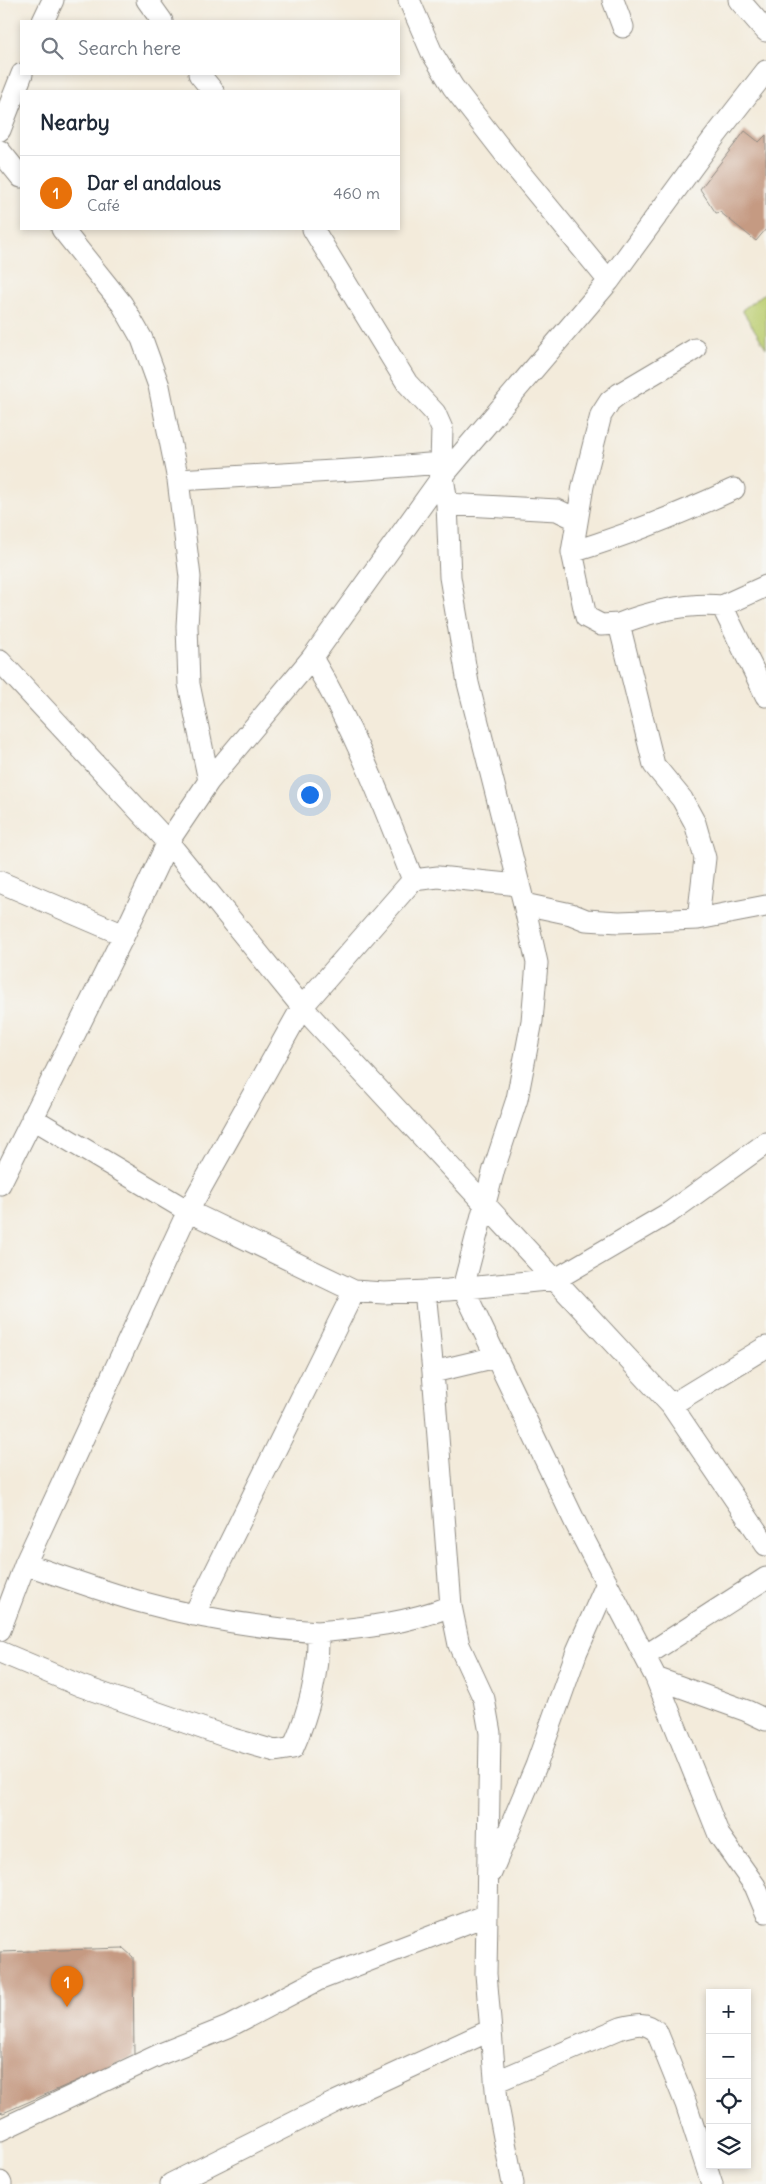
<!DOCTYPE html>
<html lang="en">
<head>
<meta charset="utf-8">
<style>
	:root { --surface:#fff; --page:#f2f2f3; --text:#1f2937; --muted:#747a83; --line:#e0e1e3; --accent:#2563eb }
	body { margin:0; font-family:Delius,sans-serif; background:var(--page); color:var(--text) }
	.controls { position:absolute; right:15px; bottom:15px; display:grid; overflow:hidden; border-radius:0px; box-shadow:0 2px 8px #0003 }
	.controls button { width:45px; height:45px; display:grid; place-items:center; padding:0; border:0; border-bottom:1px solid var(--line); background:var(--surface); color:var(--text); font:25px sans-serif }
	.you { position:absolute; left:309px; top:794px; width:18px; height:18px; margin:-12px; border:4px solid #fff; border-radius:50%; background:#1a73e8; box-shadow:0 0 0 8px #1a73e833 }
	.badge { display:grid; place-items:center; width:32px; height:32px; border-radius:50%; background:var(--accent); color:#fff; font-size:16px; font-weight:700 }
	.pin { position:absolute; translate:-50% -41px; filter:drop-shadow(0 1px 2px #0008) }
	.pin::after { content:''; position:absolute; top:26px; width:18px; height:15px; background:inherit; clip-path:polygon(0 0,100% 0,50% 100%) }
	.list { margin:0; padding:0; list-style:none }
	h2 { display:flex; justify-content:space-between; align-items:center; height:65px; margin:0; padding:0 20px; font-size:21px }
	h2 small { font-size:16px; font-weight:400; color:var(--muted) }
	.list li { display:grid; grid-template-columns:32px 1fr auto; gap:15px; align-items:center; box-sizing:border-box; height:75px; padding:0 20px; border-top:1px solid var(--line) }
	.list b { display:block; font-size:19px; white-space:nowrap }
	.list p { margin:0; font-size:16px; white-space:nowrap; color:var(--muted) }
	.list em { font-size:16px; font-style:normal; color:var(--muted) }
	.icon { flex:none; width:28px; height:28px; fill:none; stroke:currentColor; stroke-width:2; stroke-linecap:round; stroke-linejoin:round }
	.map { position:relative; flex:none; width:766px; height:2184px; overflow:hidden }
	.search { position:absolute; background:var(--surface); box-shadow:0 2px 8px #0003; left:20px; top:20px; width:380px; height:55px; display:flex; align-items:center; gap:12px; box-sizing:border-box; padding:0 18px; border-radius:0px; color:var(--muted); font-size:19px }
	.panel { position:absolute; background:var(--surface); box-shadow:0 2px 8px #0003; left:20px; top:90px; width:380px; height:140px; border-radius:0px }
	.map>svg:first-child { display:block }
	.green { fill:#bbcd70; stroke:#737c4e }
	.building { fill:#c59a82 }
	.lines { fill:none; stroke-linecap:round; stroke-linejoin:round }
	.minor-casing { stroke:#8f8b83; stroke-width:23 }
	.minor { stroke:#fff; stroke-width:21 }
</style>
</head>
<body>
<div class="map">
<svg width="766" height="2184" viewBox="0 0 766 2184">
	<rect width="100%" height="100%" fill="#f6f6f2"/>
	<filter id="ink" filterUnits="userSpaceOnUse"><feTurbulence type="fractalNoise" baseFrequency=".02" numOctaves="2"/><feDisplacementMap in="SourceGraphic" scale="10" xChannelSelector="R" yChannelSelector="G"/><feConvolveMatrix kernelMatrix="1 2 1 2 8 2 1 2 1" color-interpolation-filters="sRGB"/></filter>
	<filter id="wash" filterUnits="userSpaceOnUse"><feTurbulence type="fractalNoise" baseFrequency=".0096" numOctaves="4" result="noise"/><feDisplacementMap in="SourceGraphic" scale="20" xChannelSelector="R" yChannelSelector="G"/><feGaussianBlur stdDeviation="1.12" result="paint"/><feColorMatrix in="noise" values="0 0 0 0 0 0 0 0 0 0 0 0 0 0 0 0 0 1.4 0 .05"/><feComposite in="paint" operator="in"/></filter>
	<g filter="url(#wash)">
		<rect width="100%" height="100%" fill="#f3ebdb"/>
		<!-- green -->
		<path class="green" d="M 766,292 L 766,348 L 742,310 Z"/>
		<g id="blocks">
			<!-- building -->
			<path class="building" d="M 745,131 L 759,142 L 766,135 L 766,229 L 756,241 L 720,212 L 716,213 L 700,189 Z
				M 123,1948 L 133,1957 L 134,2056 L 3,2113 L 0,2112 L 0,1952 Z"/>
		</g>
	</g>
	<g filter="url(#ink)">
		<use href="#blocks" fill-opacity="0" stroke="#8f8b83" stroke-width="1"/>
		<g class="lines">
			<!-- minor casing -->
			<g class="minor-casing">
				<path id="minor" d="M 147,0 L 162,21
					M 409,0 L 432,53 L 453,87 L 512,163 L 609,281
					M 613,0 L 623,27
					M 739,0 L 766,31
					M 43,21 L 53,0
					M 199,74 L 213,91
					M 0,130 L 22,74
					M 0,151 L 21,177
					M 62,229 L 122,304 L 142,339 L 159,386 L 178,480 L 190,577 L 187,626 L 189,684 L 209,781
					M 313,229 L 407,383 L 435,413 L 442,429 L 441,463 L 447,504 L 450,577 L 468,683 L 524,904 L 537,963 L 532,1021 L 517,1099 L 494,1169 L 463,1288 L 576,1524 L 656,1678 L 719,1835 L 755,1886 L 766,1912
					M 695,349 L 619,394 L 610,401 L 601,415 L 583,486 L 572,552 C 628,535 680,514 734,489
					M 178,480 L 367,469 L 441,463
					M 447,504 L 557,510 L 576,519
					M 572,552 L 586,617 L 601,625 L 619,624 L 654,765 L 682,799 L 695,823 L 705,858 L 698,919
					M 766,586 L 722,606 L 766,696
					M 619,624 C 650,612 688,603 722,606
					M 312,658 C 354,728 383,804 413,880
					M 0,661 L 168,842 L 302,1007 L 671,1405 L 766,1545
					M 0,882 L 124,935
					M 524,904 L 571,914 L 586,920 L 619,922 L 698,919 L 766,906
					M 32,1118 L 188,1211 L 354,1291 L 384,1293 L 448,1290 L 556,1279 L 669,1213 L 766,1143
					M 0,1184 L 124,935 L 168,842 L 209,781 L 312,658 L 442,477 L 609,281 L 713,139 L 766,71
					M 425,1291 L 433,1372 L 451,1606 L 459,1645 L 484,1699 L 490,1733 L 486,1974 L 497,2101 L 513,2184
					M 433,1372 L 496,1357
					M 671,1405 L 766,1347
					M 25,1564 C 64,1577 102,1591 141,1602 C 199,1618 259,1628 318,1632
					M 194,1615 L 354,1291
					M 0,1630 L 25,1564 L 188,1211 L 302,1007 L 413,880 L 438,877 L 519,885
					M 0,1652 L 81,1686 L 233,1739 L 275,1751 L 293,1748 C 309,1712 319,1672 318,1632 C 364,1628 408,1623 451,1606
					M 645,1656 L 766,1578
					M 656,1678 L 747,1711 L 766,1720
					M 491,1873 L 536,1766 L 577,1651 L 607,1583
					M 495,2082 L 621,2028 C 636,2024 646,2021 657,2032 L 686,2104 L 712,2184
					M 0,2130 L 163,2053 L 228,2027 L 318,1980 L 487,1915
					M 0,2182 L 1,2184
					M 171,2184 L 335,2102 L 491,2030"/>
			</g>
			<!-- minor -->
			<use href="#minor" class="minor"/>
		</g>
	</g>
</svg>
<div class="controls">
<button>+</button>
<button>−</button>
<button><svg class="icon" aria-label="locate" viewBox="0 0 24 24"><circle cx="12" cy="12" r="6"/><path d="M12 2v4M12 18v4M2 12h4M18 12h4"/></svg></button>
<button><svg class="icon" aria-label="layers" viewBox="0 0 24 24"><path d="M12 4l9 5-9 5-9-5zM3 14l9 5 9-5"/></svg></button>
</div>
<div class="you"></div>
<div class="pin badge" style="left:67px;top:2007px;background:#e8710a">1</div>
<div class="search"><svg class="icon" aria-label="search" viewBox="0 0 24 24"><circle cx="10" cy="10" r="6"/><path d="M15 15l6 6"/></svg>Search here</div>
<section class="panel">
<h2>Nearby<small></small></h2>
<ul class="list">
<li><span class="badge" style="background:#e8710a">1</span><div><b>Dar el andalous</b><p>Café</p></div><em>460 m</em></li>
</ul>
</section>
</div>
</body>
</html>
